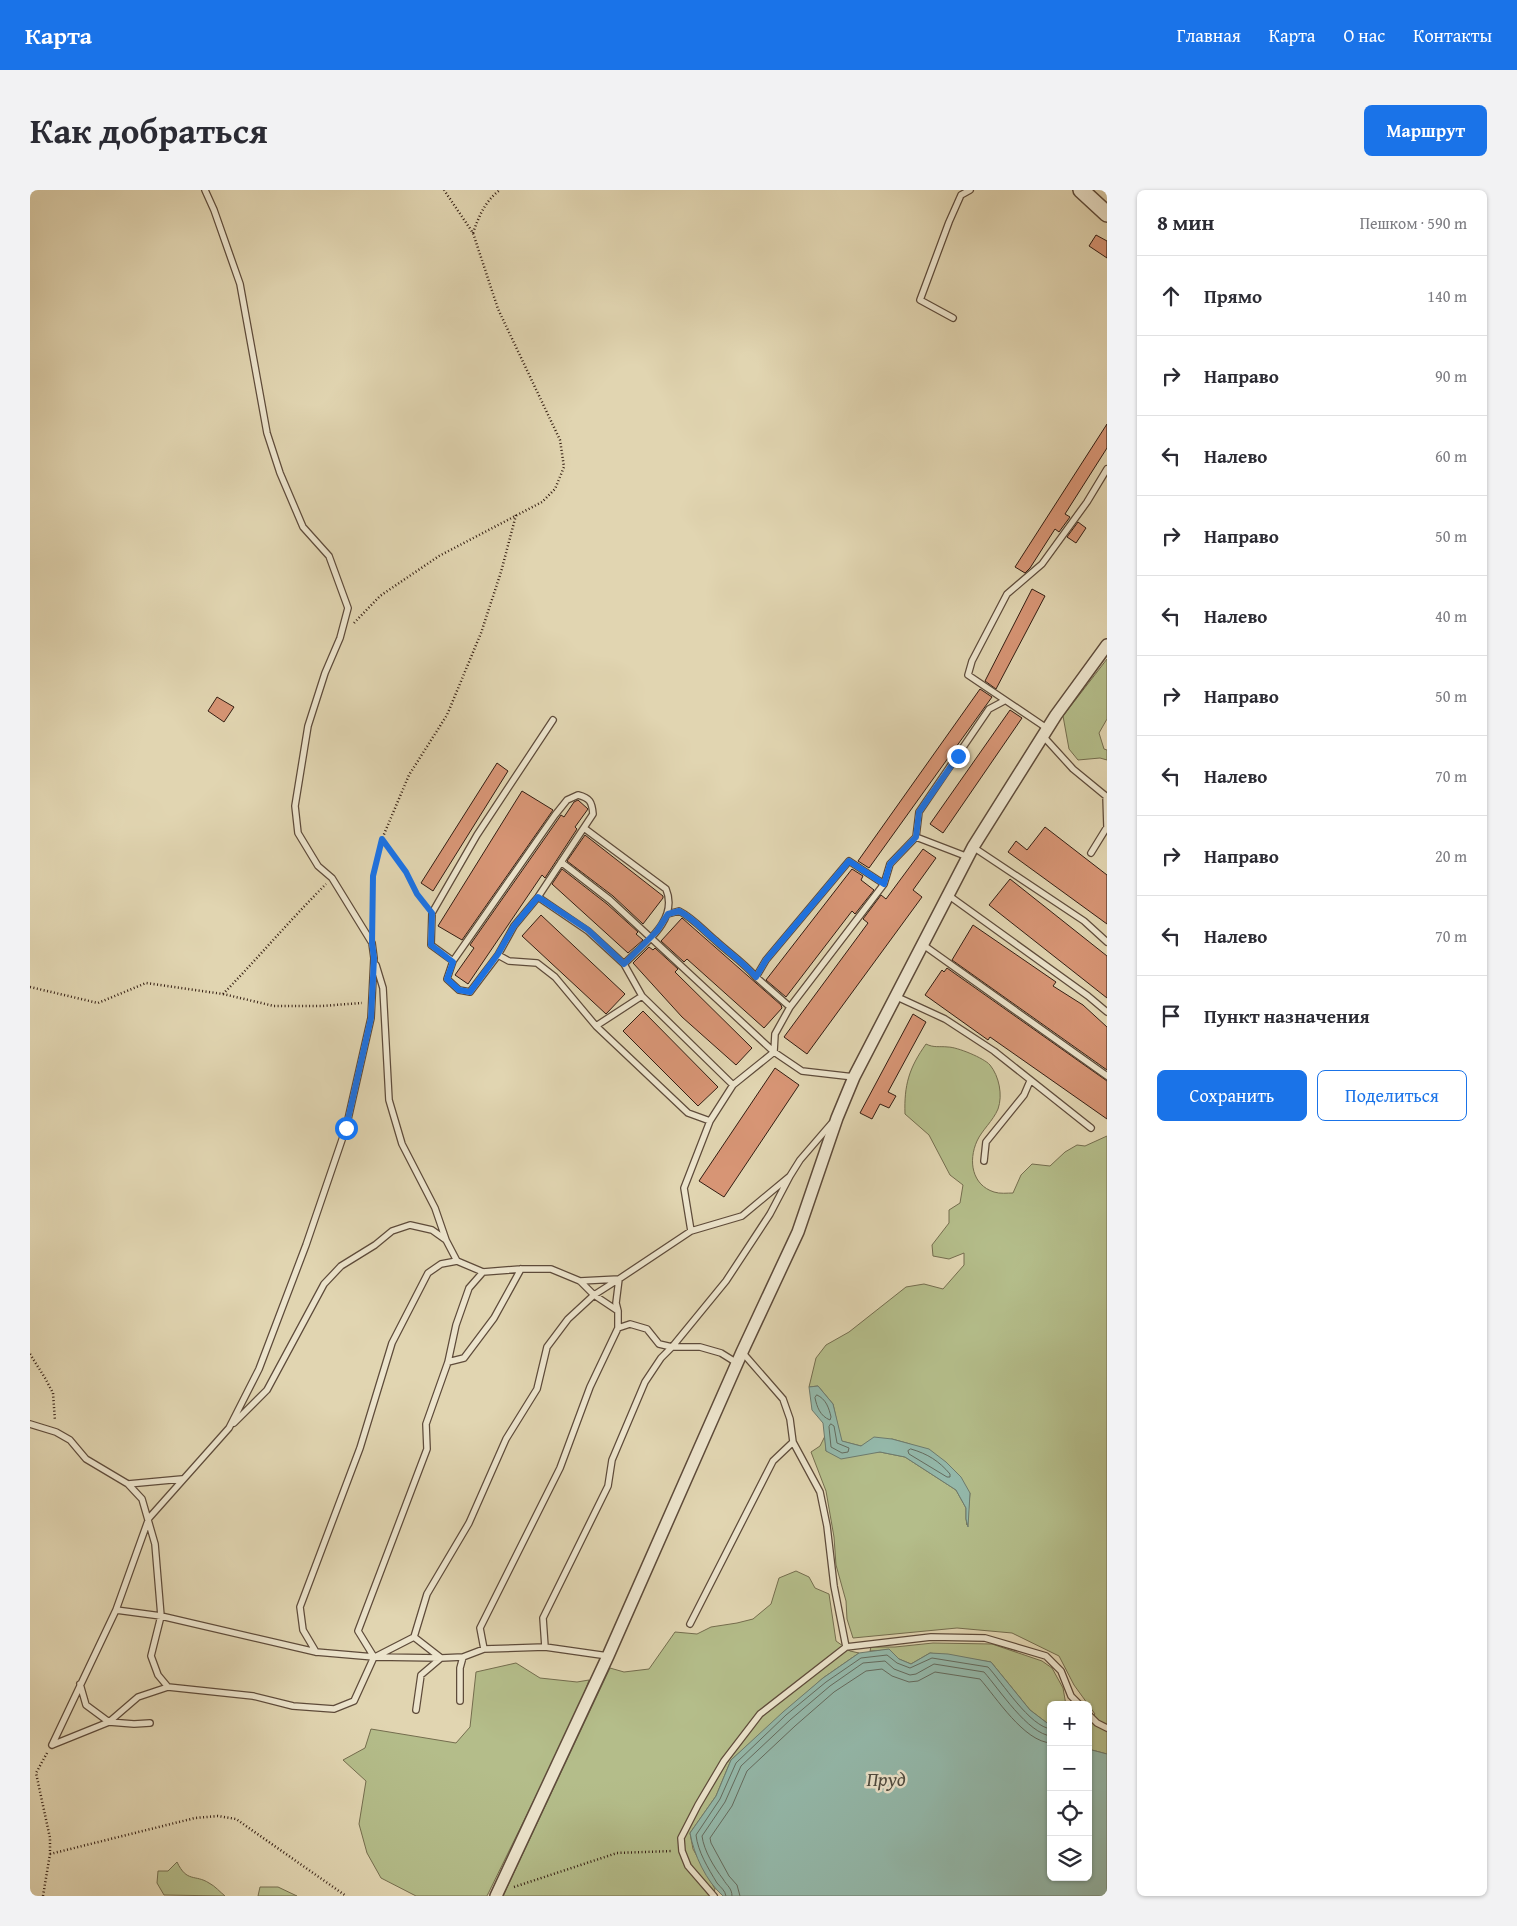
<!DOCTYPE html>
<html lang="ru">
<head>
<meta charset="utf-8">
<style>
	:root { --surface:#fff; --page:#f2f2f3; --text:#2b2b33; --muted:#7c7c81; --line:#e1e1e2; --accent:#1a73e8 }
	body { margin:0; font-family:"Gentium Book Plus",serif; background:var(--page); color:var(--text) }
	.controls { position:absolute; right:15px; bottom:15px; display:grid; overflow:hidden; border-radius:8px; box-shadow:0 1px 4px #0004 }
	.controls button { width:45px; height:45px; display:grid; place-items:center; padding:0; border:0; border-bottom:1px solid var(--line); background:var(--surface); color:var(--text); font:25px sans-serif }
	.stop { position:absolute; width:15px; height:15px; margin:-11px; border:4px solid #1a73e8; border-radius:50%; background:#fff }
	.stop.end { background:#1a73e8; border-color:#fff; box-shadow:0 1px 5px #0008 }
	.list { margin:0; padding:0; list-style:none }
	h2 { display:flex; justify-content:space-between; align-items:center; height:65px; margin:0; padding:0 20px; font-size:21px }
	h2 small { font-size:16px; font-weight:400; color:var(--muted) }
	.list li { display:grid; grid-template-columns:32px 1fr auto; gap:15px; align-items:center; box-sizing:border-box; height:80px; padding:0 20px; border-top:1px solid var(--line) }
	.list b { display:block; font-size:19px; white-space:nowrap }
	.list em { font-size:16px; font-style:normal; color:var(--muted) }
	.actions { display:flex; gap:10px; padding:15px 20px }
	.actions a { flex:1; padding:11px 0; border:1px solid var(--accent); border-radius:8px; text-align:center; font-size:18px; color:var(--accent) }
	.actions .main { background:var(--accent); color:#fff }
	.icon { flex:none; width:28px; height:28px; fill:none; stroke:currentColor; stroke-width:2; stroke-linecap:round; stroke-linejoin:round }
	.map { position:relative; flex:none; width:1077px; height:1706px; overflow:hidden; border-radius:8px }
	header { display:flex; align-items:center; gap:30px; box-sizing:border-box; height:70px; padding:0 25px; background:var(--accent); color:#fff }
	header strong { font-size:24px }
	nav { display:flex; gap:28px; margin-inline-start:auto; font-size:18px }
	.intro { display:flex; align-items:center; justify-content:space-between; box-sizing:border-box; height:120px; padding:0 30px }
	h1 { margin:0; font-size:35px }
	.button { padding:12px 22px; border-radius:8px; background:var(--accent); color:#fff; font-size:18px; font-weight:700 }
	main { display:flex; gap:30px; padding:0 30px }
	aside { flex:1; background:var(--surface); border-radius:8px; box-shadow:0 1px 4px #0004 }
	.map>svg:first-child { display:block }
	.green { fill:#b4bd8a; stroke:#746d4e }
	.water { fill:#94b9ab; stroke:#6d7b6e }
	.lines { fill:none; stroke-linecap:round; stroke-linejoin:round }
	.shore { stroke:#646b5e; stroke-width:1 }
	.building { fill:#d79575; stroke:#331d12 }
	.service-casing { stroke:#5e4b3a; stroke-width:8 }
	.minor-casing { stroke:#5e4b3a; stroke-width:14 }
	.tertiary-casing { stroke:#5e4b3a; stroke-width:18 }
	.path { stroke:#331d12; stroke-width:2.5; stroke-dasharray:1 2.5; stroke-linecap:butt }
	.service { stroke:#ece4cc; stroke-width:5.5 }
	.minor { stroke:#ece4cc; stroke-width:11 }
	.tertiary { stroke:#ece4cc; stroke-width:15 }
	.route { stroke:#1a73e8; stroke-width:6 }
	.labels { text-anchor:middle; dominant-baseline:central; stroke-width:5; stroke-linejoin:round; paint-order:stroke }
	.water-label { font-size:20px; font-style:italic; fill:#504c40; stroke:#ece4cc }
</style>
</head>
<body>
<header>
<strong>Карта</strong>
<nav><a>Главная</a><a>Карта</a><a>О нас</a><a>Контакты</a></nav>
</header>
<div class="intro"><h1>Как добраться</h1><a class="button">Маршрут</a></div>
<main>
<div class="map">
<svg width="1077" height="1706" viewBox="0 0 1077 1706">
	<rect width="100%" height="100%" fill="#e1d5b1"/>
	<filter id="stains"><feTurbulence type="fractalNoise" baseFrequency=".004" numOctaves="4"/><feColorMatrix values="0 0 0 0 .2 0 0 0 0 .09 0 0 0 0 .02 0 0 0 .5 -.17"/></filter>
	<radialGradient id="worn" r=".72"><stop offset=".6" stop-color="#630" stop-opacity="0"/><stop offset="1" stop-color="#630" stop-opacity=".3"/></radialGradient>
	<!-- green -->
	<path class="green" d="M 1077,469 L 1077,529 L 1069,543 L 1074,559 L 1077,560 L 1077,570 L 1070,568 L 1048,570 L 1039,559 L 1033,526 Z
		M 896,854 C 904,858 909,856 918,857 C 927,857 954,868 960,875 C 969,886 973,905 968,919 C 963,931 952,940 947,951 C 938,971 942,995 964,1002 C 970,1004 977,1003 983,1003 L 991,985 L 1002,974 L 1020,976 L 1035,962 L 1047,955 L 1055,956 L 1077,946 L 1077,1564 L 1058,1559 L 1058,1530 L 1065,1524 L 1044,1495 L 1029,1466 L 982,1443 L 927,1438 L 823,1448 L 817,1429 L 816,1411 L 806,1375 L 804,1347 L 796,1301 L 781,1262 L 790,1256 L 795,1246 L 796,1261 L 850,1262 L 875,1267 L 926,1300 L 936,1318 L 936,1329 L 937,1335 L 940,1303 L 880,1254 L 862,1249 L 831,1256 L 811,1251 L 803,1214 L 788,1196 L 779,1197 L 786,1168 L 796,1155 L 819,1142 L 876,1097 L 894,1094 L 913,1099 L 934,1075 L 934,1063 L 919,1069 L 903,1066 L 902,1055 L 919,1033 L 919,1020 L 930,1013 L 933,995 L 920,985 L 899,945 L 875,924 C 874,895 879,878 896,854 Z
		M 766,1381 L 779,1387 L 785,1398 L 799,1404 L 806,1451 L 820,1461 L 829,1463 L 793,1488 L 701,1570 L 686,1606 L 660,1643 L 663,1659 L 685,1699 L 683,1706 L 473,1706 L 580,1478 L 594,1482 L 619,1479 L 645,1442 L 667,1444 L 681,1437 L 707,1433 L 723,1429 L 741,1414 L 749,1388 Z
		M 903,1453 L 962,1454 L 1012,1471 L 1022,1478 L 1033,1498 L 1036,1515 L 1021,1515 L 1021,1536 L 1000,1520 L 961,1472 L 900,1463 L 881,1474 L 869,1469 L 859,1460 L 840,1461 L 841,1457 L 865,1457 Z
		M 486,1473 L 510,1488 L 547,1492 L 559,1490 L 549,1518 L 457,1706 L 386,1706 L 351,1688 L 337,1663 L 329,1634 L 336,1591 L 313,1570 L 335,1558 L 341,1539 L 426,1553 L 440,1537 L 446,1482 Z
		M 147,1672 C 157,1693 165,1684 179,1693 C 185,1696 190,1702 195,1706 L 134,1705 L 127,1693 L 128,1681 L 138,1681 Z
		M 230,1697 L 248,1697 L 267,1706 L 228,1706 Z"/>
	<!-- water -->
	<path class="water" d="M 788,1196 L 803,1214 L 812,1251 L 831,1256 L 844,1247 L 862,1249 L 899,1259 L 916,1272 L 931,1287 L 940,1303 L 938,1337 L 936,1329 L 936,1318 L 926,1300 L 875,1267 L 850,1262 L 811,1269 L 796,1261 L 793,1233 L 782,1220 L 779,1197 Z
		M 859,1459 L 869,1469 L 881,1474 L 900,1463 L 918,1464 L 961,1472 L 1000,1520 L 1021,1536 L 1021,1687 L 1058,1687 L 1058,1559 L 1077,1564 L 1077,1706 L 693,1706 C 676,1691 664,1665 660,1643 L 686,1606 L 701,1570 L 753,1522 L 793,1488 L 829,1463 Z"/>
	<g class="lines">
		<!-- shore -->
		<path class="shore" d="M 787,1205 C 796,1209 799,1218 801,1227 L 800,1230 C 790,1226 787,1217 785,1208 Z
			M 801,1234 L 804,1236 L 807,1253 L 819,1258 L 818,1262 L 812,1263 L 801,1257 L 799,1237 Z
			M 881,1259 C 898,1264 909,1271 920,1284 L 920,1287 L 917,1287 L 879,1264 L 878,1261 Z
			M 696,1706 C 695,1700 691,1698 687,1693 C 678,1678 668,1662 666,1645 L 690,1609 L 706,1573 L 756,1525 L 796,1492 L 831,1468 L 857,1465 L 867,1473 L 880,1478 L 902,1468 L 958,1477 C 972,1492 1000,1537 1021,1539
			M 702,1706 C 702,1698 697,1696 693,1689 C 684,1677 674,1661 672,1646 L 695,1612 L 711,1576 L 760,1530 L 800,1496 L 833,1473 L 855,1471 L 864,1479 L 880,1485 L 886,1484 L 904,1474 L 954,1482 C 969,1499 998,1544 1021,1546
			M 710,1706 L 707,1695 L 699,1686 L 681,1653 L 680,1648 L 702,1616 L 717,1581 L 765,1536 L 804,1502 L 836,1481 L 852,1479 L 862,1486 L 879,1492 L 888,1491 L 905,1482 L 950,1489 C 966,1507 994,1552 1021,1553"/>
	</g>
	<!-- building -->
	<path class="building" d="M 1066,45 L 1077,51 L 1077,68 L 1059,56 Z
		M 1077,234 L 1077,258 L 1035,324 L 1040,327 L 1029,342 L 1025,339 L 1000,378 L 995,383 L 985,377 Z
		M 1048,332 L 1056,338 L 1046,353 L 1037,347 Z
		M 1002,399 L 1015,406 L 966,499 L 955,491 Z
		M 950,499 L 962,507 L 839,678 L 828,671 Z
		M 187,507 L 204,517 L 194,532 L 178,521 Z
		M 980,520 L 992,528 L 913,643 L 900,634 Z
		M 467,573 L 478,581 L 403,701 L 391,693 Z
		M 492,601 L 523,620 L 432,750 L 408,736 Z
		M 548,610 L 558,619 L 545,637 L 547,639 L 515,688 L 512,685 L 438,794 L 425,785 L 444,758 L 440,755 L 529,628 L 531,625 L 534,627 L 544,612 Z
		M 1015,637 L 1077,685 L 1077,734 L 978,662 L 986,651 L 997,660 Z
		M 555,645 L 633,706 L 633,708 L 613,734 L 583,706 L 537,671 Z
		M 893,659 L 906,668 L 883,700 L 892,707 L 777,864 L 754,847 L 838,733 L 833,729 L 851,705 L 856,709 Z
		M 532,679 L 577,714 L 608,742 L 606,744 L 613,750 L 598,763 L 522,694 Z
		M 822,679 L 833,686 L 831,690 L 844,700 L 825,724 L 822,721 L 756,807 L 736,790 Z
		M 980,689 L 1077,766 L 1077,808 L 959,715 Z
		M 511,725 L 595,804 L 576,824 L 492,746 Z
		M 652,728 L 751,815 L 752,818 L 734,838 L 657,769 L 654,772 L 631,751 Z
		M 943,735 L 1026,792 L 1023,796 L 1053,815 L 1077,837 L 1077,880 L 922,770 Z
		M 619,757 L 623,760 L 625,758 L 648,779 L 645,782 L 722,858 L 706,875 L 652,827 L 603,773 Z
		M 917,778 L 1077,891 L 1077,929 L 960,847 L 958,850 L 895,805 L 912,780 L 914,782 Z
		M 613,821 L 688,897 L 668,916 L 593,841 Z
		M 883,824 L 896,832 L 858,902 L 866,906 L 859,918 L 850,914 L 842,929 L 830,923 Z
		M 745,878 L 769,895 L 694,1007 L 669,991 Z"/>
	<g class="lines">
		<!-- service casing -->
		<g class="service-casing">
			<path id="service" d="M 923,128 L 890,110 L 919,32 L 931,5 L 940,0
				M 1018,539 L 938,485 L 942,471 L 977,404 L 1012,374 L 1057,312 L 1077,279
				M 1013,546 L 1043,579 L 1077,607
				M 548,605 C 560,608 562,612 563,624 L 508,707 L 484,736 L 468,765 L 440,802 L 429,800 L 417,789 L 423,771 L 525,625 L 537,610 Z
				M 1076,606 L 1077,637
				M 886,647 L 938,667
				M 943,657 L 1054,731 L 1077,752
				M 1061,663 L 1077,637
				M 531,672 L 580,710 L 744,862 L 772,881 L 824,887
				M 918,705 L 1058,806 L 1077,822
				M 508,707 L 558,741 L 594,774 C 614,754 649,730 636,699 L 554,638
				M 638,724 L 649,721 C 663,728 673,740 685,750 C 700,764 712,771 726,787
				M 892,754 L 1077,886
				M 468,765 L 479,771 L 507,773 L 525,787 L 566,836 L 658,923 L 680,931
				M 423,771 L 401,755 L 402,723 L 447,645 L 523,530
				M 594,774 L 612,806 L 703,895
				M 346,775 L 353,798 L 359,910 L 372,954 L 405,1018 L 416,1050
				M 865,806 L 915,829 L 964,861 L 1061,938
				M 760,817 L 726,787 L 736,770 L 819,671 L 854,694 L 860,674 L 886,647 L 889,622 L 959,519 L 974,511
				M 566,836 L 612,806
				M 954,971 L 956,952 L 994,905 L 1000,891
				M 661,1041 L 654,998 L 680,931 L 703,895 L 744,862 L 745,844 L 760,817 L 854,694
				M 550,1091 L 589,1089 L 661,1041 L 712,1026 L 760,986 L 770,970 L 801,934
				M 712,1162 L 753,1209 L 760,1229 L 763,1252 L 790,1302 L 797,1336 L 804,1396 L 816,1457
				M 418,1172 L 426,1135 L 439,1098 L 453,1082
				M 204,1233 L 237,1200 L 294,1094 L 311,1076 L 345,1055 L 362,1041 L 380,1035 L 402,1040 L 416,1050 L 427,1071
				M 0,1234 L 26,1242 L 40,1250 L 56,1269 L 98,1294 L 152,1289
				M 98,1294 L 112,1309 L 125,1354 L 131,1426 L 121,1466 L 128,1485 L 138,1497
				M 660,1434 L 743,1271 L 763,1252
				M 384,1447 L 411,1468 L 344,1467 L 328,1441 L 397,1259 L 396,1234 L 418,1172 L 434,1168 L 464,1128 L 491,1079
				M 515,1457 L 513,1428 L 578,1296 L 582,1270 L 615,1192 L 631,1168 L 642,1157 L 696,1091 L 740,1024 L 760,986
				M 454,1459 L 450,1438 L 530,1278 L 560,1197 L 588,1138
				M 286,1462 L 273,1440 L 270,1417 L 330,1258 L 362,1153 L 398,1083 L 411,1074 L 427,1071 L 453,1082 L 491,1079 L 521,1079 L 550,1091 L 564,1105 L 588,1121 L 588,1138 L 600,1134 L 617,1139 L 629,1154 L 642,1157 L 670,1157 L 691,1163 L 707,1173
				M 345,1467 L 384,1447 L 397,1404 L 439,1333 L 476,1249 L 507,1199 L 517,1157 L 538,1129 L 564,1105 L 589,1089 L 586,1113 L 588,1121
				M 50,1494 L 56,1515 L 79,1532 L 108,1507 L 138,1497 L 223,1506 L 263,1516 L 304,1519 L 324,1511 L 344,1467 L 286,1462 L 131,1426 L 86,1420
				M 430,1511 L 430,1478 L 433,1467
				M 386,1520 L 391,1485 L 411,1468 L 433,1467 L 454,1459 L 515,1457 L 578,1466
				M 1058,1524 L 1067,1533 L 1077,1538
				M 22,1555 L 86,1420 L 119,1328 L 199,1238 L 229,1179 L 276,1055 L 316,938 L 341,828 L 344,768 L 342,753 L 302,688 L 288,676 L 268,643 L 265,616 L 278,536 L 295,483 L 310,448 L 318,418 L 299,366 L 273,337 L 250,283 L 237,243 L 210,94 L 184,20 L 175,0
				M 22,1555 L 79,1532 L 104,1534 L 120,1533
				M 684,1706 L 658,1676 L 652,1661 L 651,1648 L 668,1615 L 694,1571 L 730,1524 L 816,1457 L 901,1447 L 955,1448 L 1016,1466 L 1031,1481 L 1041,1506 L 1050,1515"/>
		</g>
		<!-- minor casing -->
		<g class="minor-casing">
			<path id="minor" d="M 466,1706 L 578,1466 L 712,1162 L 768,1042 L 807,928 L 824,887 L 943,657 L 1026,525 L 1077,455"/>
		</g>
		<!-- tertiary casing -->
		<g class="tertiary-casing">
			<path id="tertiary" d="M 1051,0 L 1077,24"/>
		</g>
		<!-- path -->
		<path class="path" d="M 443,43 C 449,26 455,11 470,0
			M 324,433 L 350,406 L 409,366 L 512,312 L 525,299 L 534,277 L 530,250 L 468,119 L 443,43 L 414,0
			M 352,649 L 376,682 L 387,704 L 395,714
			M 342,734 L 343,686 L 352,649 L 379,585 L 417,525 L 451,443 L 471,382 L 486,325
			M 0,797 L 68,813 L 116,793 L 193,804 C 228,768 260,730 296,694
			M 193,804 L 244,816 L 292,816 L 332,813
			M 0,1164 L 15,1188 L 23,1203 L 25,1231
			M 20,1664 L 165,1628 L 188,1626 L 206,1629 L 316,1706
			M 484,1697 L 587,1663 L 643,1661
			M 13,1706 L 20,1664 L 20,1648 L 6,1583 L 17,1563"/>
		<!-- service -->
		<use href="#service" class="service"/>
		<!-- minor -->
		<use href="#minor" class="minor"/>
		<!-- tertiary -->
		<use href="#tertiary" class="tertiary"/>
	</g>
	<g class="lines">
		<!-- route -->
		<path class="route" d="M 316,938 L 341,828 L 344,768 L 342,753 L 343,686 L 352,649 L 376,682 L 387,704 L 402,723 L 401,755 L 423,772 L 417,789 L 429,800 L 440,802 L 468,764 L 484,736 L 508,707 L 558,740 L 594,774 L 627,741 L 638,724 L 649,721 C 663,728 673,740 685,750 C 700,764 712,771 726,787 L 736,770 L 819,671 L 854,694 L 860,674 L 886,647 L 889,622 L 928,566"/>
	</g>
	<g class="labels">
		<!-- water labels -->
		<g class="water-label">
			<text x="856" y="1588">Пруд</text>
		</g>
	</g>
	<rect width="100%" height="100%" filter="url(#stains)"/>
	<rect width="100%" height="100%" fill="url(#worn)"/>
</svg>
<div class="controls">
<button>+</button>
<button>−</button>
<button><svg class="icon" aria-label="locate" viewBox="0 0 24 24"><circle cx="12" cy="12" r="6"/><path d="M12 2v4M12 18v4M2 12h4M18 12h4"/></svg></button>
<button><svg class="icon" aria-label="layers" viewBox="0 0 24 24"><path d="M12 4l9 5-9 5-9-5zM3 14l9 5 9-5"/></svg></button>
</div>
<div class="stop" style="left:316px;top:938px"></div>
<div class="stop end" style="left:928px;top:566px"></div>
</div>
<aside>
<h2>8 мин<small>Пешком · 590 m</small></h2>
<ul class="list">
<li><svg class="icon" aria-label="ahead" viewBox="0 0 24 24"><path d="M12 20V5M6 11l6-6 6 6"/></svg><div><b>Прямо</b></div><em>140 m</em></li>
<li><svg class="icon" aria-label="right" viewBox="0 0 24 24"><path d="M7 20v-9h11M14 6l5 5-5 5"/></svg><div><b>Направо</b></div><em>90 m</em></li>
<li><svg class="icon" aria-label="left" viewBox="0 0 24 24"><path d="M17 20v-9H6M10 6l-5 5 5 5"/></svg><div><b>Налево</b></div><em>60 m</em></li>
<li><svg class="icon" aria-label="right" viewBox="0 0 24 24"><path d="M7 20v-9h11M14 6l5 5-5 5"/></svg><div><b>Направо</b></div><em>50 m</em></li>
<li><svg class="icon" aria-label="left" viewBox="0 0 24 24"><path d="M17 20v-9H6M10 6l-5 5 5 5"/></svg><div><b>Налево</b></div><em>40 m</em></li>
<li><svg class="icon" aria-label="right" viewBox="0 0 24 24"><path d="M7 20v-9h11M14 6l5 5-5 5"/></svg><div><b>Направо</b></div><em>50 m</em></li>
<li><svg class="icon" aria-label="left" viewBox="0 0 24 24"><path d="M17 20v-9H6M10 6l-5 5 5 5"/></svg><div><b>Налево</b></div><em>70 m</em></li>
<li><svg class="icon" aria-label="right" viewBox="0 0 24 24"><path d="M7 20v-9h11M14 6l5 5-5 5"/></svg><div><b>Направо</b></div><em>20 m</em></li>
<li><svg class="icon" aria-label="left" viewBox="0 0 24 24"><path d="M17 20v-9H6M10 6l-5 5 5 5"/></svg><div><b>Налево</b></div><em>70 m</em></li>
<li><svg class="icon" aria-label="arrive" viewBox="0 0 24 24"><path d="M6 21V4h12l-3 4 3 4H6"/></svg><div><b>Пункт назначения</b></div></li>
</ul>
<div class="actions"><a class="main">Сохранить</a><a>Поделиться</a></div>
</aside>
</main>
</body>
</html>
